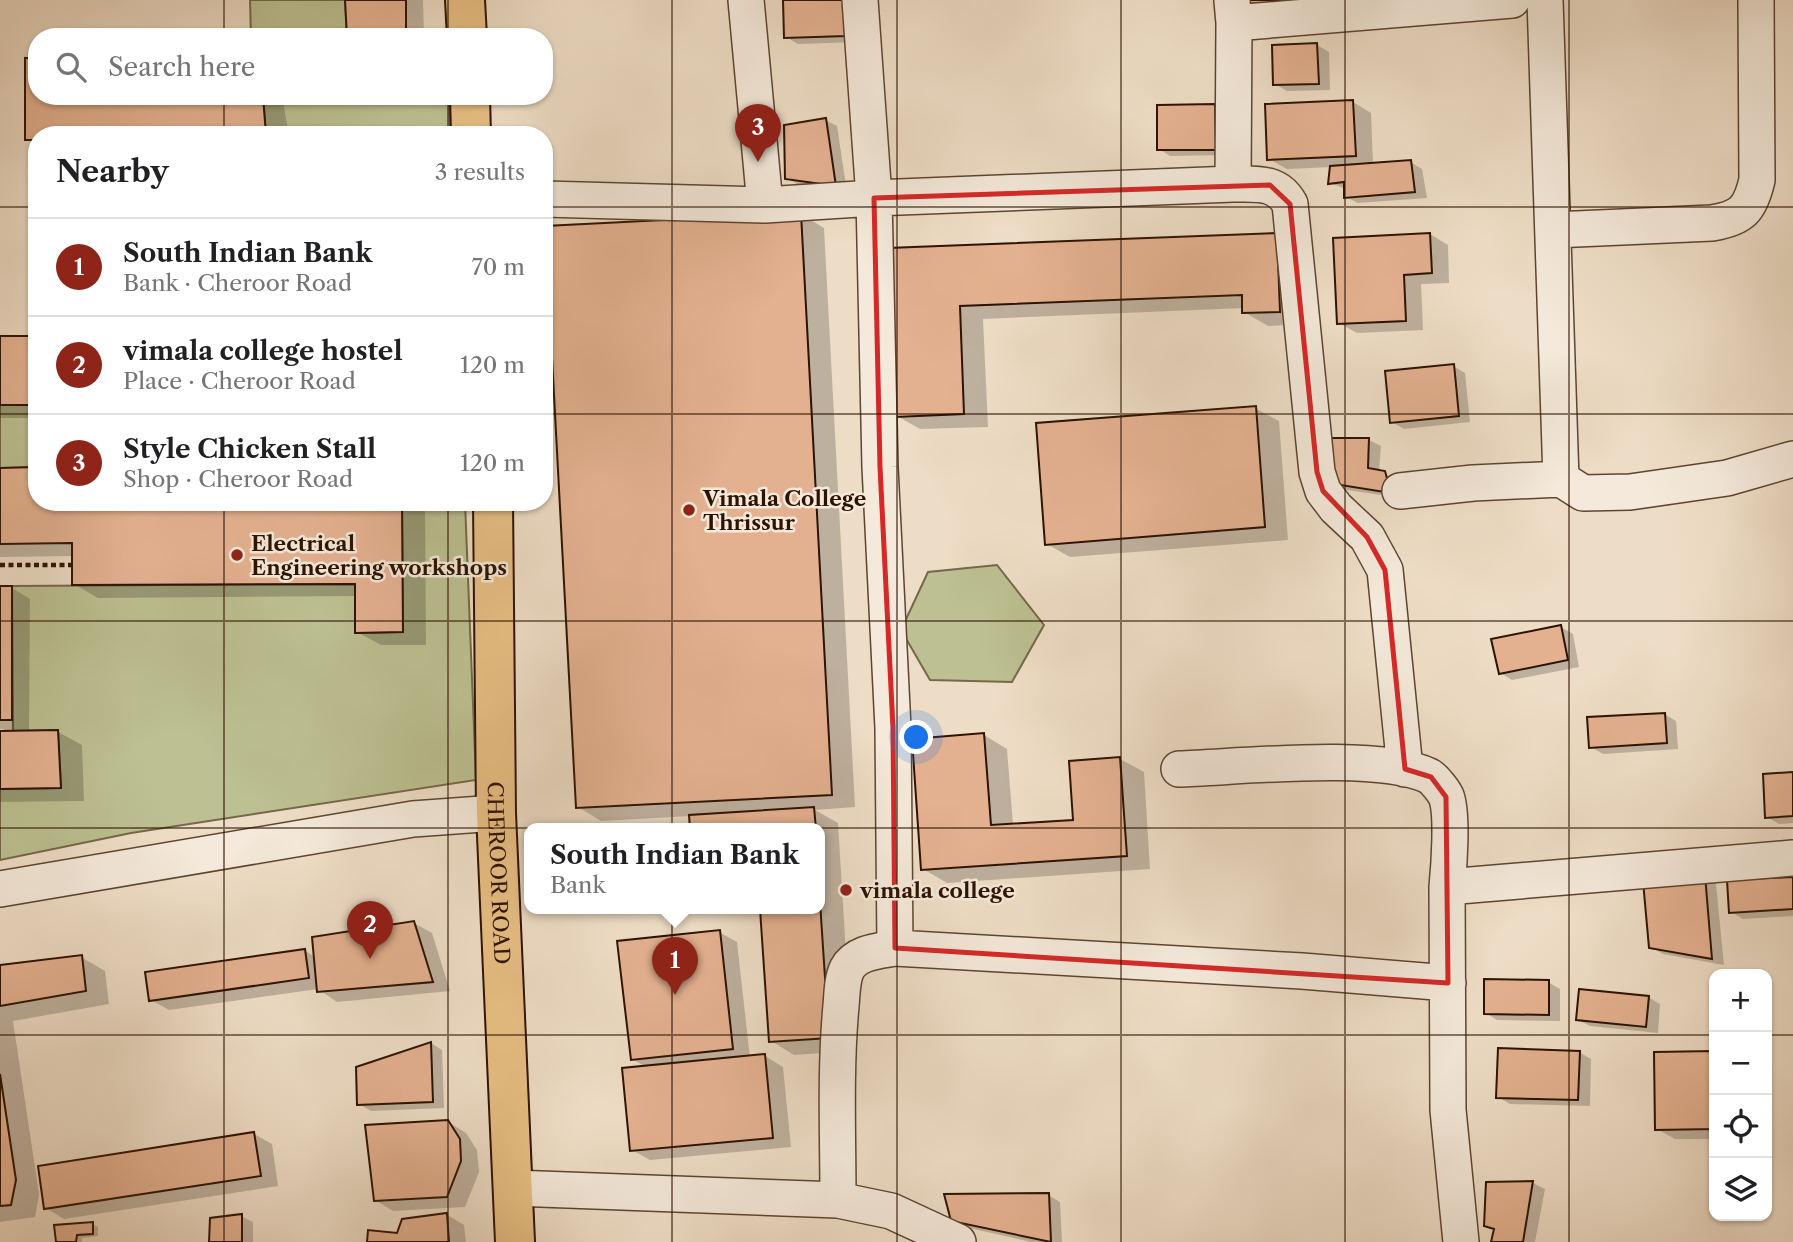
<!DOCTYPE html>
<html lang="en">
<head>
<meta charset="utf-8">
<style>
	:root { --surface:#fff; --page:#f2f2f2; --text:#202124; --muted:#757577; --line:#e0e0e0; --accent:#8f2418 }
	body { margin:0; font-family:"Libre Caslon Text",serif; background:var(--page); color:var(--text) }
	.controls { position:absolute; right:21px; bottom:21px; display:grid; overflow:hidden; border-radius:14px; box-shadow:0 2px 5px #0004 }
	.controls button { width:63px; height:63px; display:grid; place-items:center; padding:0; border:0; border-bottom:2px solid var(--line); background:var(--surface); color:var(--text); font:35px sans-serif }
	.you { position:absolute; left:917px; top:738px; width:24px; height:24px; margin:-18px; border:5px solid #fff; border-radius:50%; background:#1a73e8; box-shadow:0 0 0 10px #1a73e833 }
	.badge { display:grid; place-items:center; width:46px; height:46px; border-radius:50%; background:var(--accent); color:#fff; font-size:23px; font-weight:700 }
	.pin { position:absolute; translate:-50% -58px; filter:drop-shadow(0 2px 4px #0008) }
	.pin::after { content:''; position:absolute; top:37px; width:24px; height:21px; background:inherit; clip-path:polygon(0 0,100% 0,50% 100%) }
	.popup { position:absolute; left:524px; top:823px; width:301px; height:91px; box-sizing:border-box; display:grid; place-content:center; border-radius:14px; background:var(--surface); filter:drop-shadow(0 2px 5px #0005); font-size:23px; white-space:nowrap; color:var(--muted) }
	.popup b { font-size:26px; color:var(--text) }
	.popup::after { content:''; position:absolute; left:50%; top:100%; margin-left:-14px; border:14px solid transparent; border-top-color:var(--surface) }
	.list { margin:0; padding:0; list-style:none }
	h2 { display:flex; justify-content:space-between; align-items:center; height:91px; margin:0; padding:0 28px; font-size:30px }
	h2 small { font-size:23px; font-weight:400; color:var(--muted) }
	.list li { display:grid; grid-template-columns:46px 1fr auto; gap:21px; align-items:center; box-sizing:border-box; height:98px; padding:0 28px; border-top:2px solid var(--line) }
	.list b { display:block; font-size:26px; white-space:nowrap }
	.list p { margin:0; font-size:23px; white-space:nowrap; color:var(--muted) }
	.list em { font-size:23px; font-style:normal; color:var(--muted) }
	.icon { flex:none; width:38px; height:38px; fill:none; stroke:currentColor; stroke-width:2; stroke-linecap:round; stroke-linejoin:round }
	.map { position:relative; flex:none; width:1793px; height:1242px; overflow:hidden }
	.search { position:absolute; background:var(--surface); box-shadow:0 2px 5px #0004; left:28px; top:28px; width:525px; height:77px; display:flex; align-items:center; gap:18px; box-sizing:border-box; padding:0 24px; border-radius:28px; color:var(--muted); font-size:26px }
	.panel { position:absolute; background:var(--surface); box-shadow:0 2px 5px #0004; left:28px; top:126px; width:525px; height:385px; border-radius:28px }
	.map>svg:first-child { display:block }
	.green { fill:#bcc092; stroke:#746949; stroke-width:2 }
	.shadow { fill:#0003 }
	.building { fill:#e4b190; stroke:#2d1200; stroke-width:2 }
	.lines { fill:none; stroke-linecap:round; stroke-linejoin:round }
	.minor-casing { stroke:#5d4532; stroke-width:38 }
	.major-casing { stroke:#2d1200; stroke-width:42 }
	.path { stroke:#2d1200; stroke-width:4.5; stroke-dasharray:5 3.5; stroke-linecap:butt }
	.minor { stroke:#f4e9da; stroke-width:35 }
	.major { stroke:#e7be83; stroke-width:38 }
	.marked { fill:none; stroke:#d62828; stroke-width:5; stroke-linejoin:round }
	.grid { fill:none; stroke:#2d1200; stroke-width:2; stroke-opacity:0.55 }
	.poi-dot { fill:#8f2418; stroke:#f4e9da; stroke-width:2.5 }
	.labels { text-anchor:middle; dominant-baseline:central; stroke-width:5; stroke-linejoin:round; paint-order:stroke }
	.poi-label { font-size:21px; font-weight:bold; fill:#2d1200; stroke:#f4e9da; text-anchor:start }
	.street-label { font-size:21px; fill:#2d1200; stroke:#f4e9da }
</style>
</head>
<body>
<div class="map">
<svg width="1793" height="1242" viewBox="0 0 1793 1242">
	<rect width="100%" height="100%" fill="#eeddc6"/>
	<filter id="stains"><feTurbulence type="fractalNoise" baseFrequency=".00286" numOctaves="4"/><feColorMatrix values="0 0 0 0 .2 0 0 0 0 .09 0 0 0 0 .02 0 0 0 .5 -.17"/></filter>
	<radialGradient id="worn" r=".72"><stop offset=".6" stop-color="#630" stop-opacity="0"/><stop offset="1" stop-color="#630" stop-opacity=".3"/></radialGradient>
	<!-- green -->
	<path class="green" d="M 250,0 L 345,0 L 347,37 L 251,37 Z
		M 263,96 L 449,96 L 450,135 L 266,135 Z
		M 0,405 L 37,405 L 37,467 L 0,468 Z
		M 402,502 L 465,502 L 476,780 L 131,833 L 0,860 L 0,789 L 61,788 L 58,730 L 13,731 L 12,586 L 355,584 L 356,633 L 403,632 Z
		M 997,565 L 1044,625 L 1012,682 L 930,680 L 901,630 L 928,572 Z"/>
	<!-- shadow -->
	<path class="shadow" d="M 347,0 L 423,0 L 424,37 L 348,37 Z
		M 785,0 L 858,42 L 798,44 L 786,37 Z
		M 1317,45 L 1329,52 L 1330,90 L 1287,91 L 1275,84 Z
		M 37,96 L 282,96 L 289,135 L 37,135 L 37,145 L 26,139 Z
		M 1353,102 L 1371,113 L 1373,164 L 1410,162 L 1422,169 L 1427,198 L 1358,203 L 1346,197 L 1346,189 L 1330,183 L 1332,167 L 1287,169 L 1269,159 Z
		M 1215,106 L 1226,113 L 1227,155 L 1170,156 L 1159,149 Z
		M 825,120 L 837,126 L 847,192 L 799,185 L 787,178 Z
		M 801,214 L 824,228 L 855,807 L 815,810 L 838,823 L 852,1051 L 794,1055 L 771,1041 L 820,909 L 820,829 L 691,829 L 691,816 L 601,821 L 578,807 Z
		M 1277,234 L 1303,324 L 1268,326 L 1244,312 L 1244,308 L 983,319 L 988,427 L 920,429 L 897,416 L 890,250 Z
		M 1430,234 L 1448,245 L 1449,283 L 1421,284 L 1423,330 L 1357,333 L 1339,323 Z
		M 0,337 L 37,337 L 37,418 L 0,418 Z
		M 1453,366 L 1465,373 L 1470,422 L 1404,429 L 1392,422 Z
		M 1255,408 L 1279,421 L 1288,540 L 1070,557 L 1047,544 Z
		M 1332,440 L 1369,440 L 1381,446 L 1379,471 L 1397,480 L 1402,498 L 1347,490 L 1335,483 Z
		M 0,469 L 37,502 L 425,502 L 426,645 L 381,645 L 357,632 L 357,596 L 98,598 L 74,584 L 74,556 L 0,557 Z
		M 0,588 L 12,588 L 30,599 L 29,732 L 58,732 L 82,745 L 84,801 L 0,802 L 0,733 L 4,732 L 4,729 L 0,729 Z
		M 1561,627 L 1573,634 L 1579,667 L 1512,680 L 1500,673 Z
		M 1664,714 L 1676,721 L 1678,749 L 1603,754 L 1591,747 Z
		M 984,735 L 1007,749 L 1013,825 L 1075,821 L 1120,759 L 1144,772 L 1150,869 L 947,883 L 923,869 Z
		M 1793,774 L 1793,823 L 1779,824 L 1767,817 Z
		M 1705,877 L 1716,884 L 1724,965 L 1663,954 L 1651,947 Z
		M 1793,879 L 1793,916 L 1743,919 L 1731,912 Z
		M 414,923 L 432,933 L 450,991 L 337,1002 L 318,989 L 169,1010 L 151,1000 L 304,950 L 315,957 Z
		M 719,932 L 737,942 L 750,1058 L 765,1056 L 783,1067 L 791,1147 L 650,1160 L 632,1150 L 646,1067 L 632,1059 Z
		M 81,957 L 105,971 L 109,1004 L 13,1021 L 39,1194 L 35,1217 L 0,1222 L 0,966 Z
		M 1548,982 L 1560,989 L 1560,1021 L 1497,1020 L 1486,1013 Z
		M 1648,997 L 1660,1004 L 1658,1033 L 1590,1026 L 1578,1020 Z
		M 431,1043 L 442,1050 L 444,1108 L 371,1111 L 359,1104 Z
		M 1579,1052 L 1591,1059 L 1590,1106 L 1510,1104 L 1498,1097 Z
		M 1714,1052 L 1714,1139 L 1675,1139 L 1657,1129 L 1655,1053 Z
		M 1767,1082 L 1768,1138 L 1767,1138 Z
		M 448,1122 L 466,1133 L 477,1150 L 479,1172 L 465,1207 L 393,1211 L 375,1200 Z
		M 254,1134 L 272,1144 L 278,1186 L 64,1219 L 46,1208 Z
		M 1533,1183 L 1545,1189 L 1535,1242 L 1493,1242 L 1496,1231 L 1486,1225 L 1488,1184 Z
		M 1048,1195 L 1060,1202 L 1062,1242 L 1031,1242 L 965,1227 L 953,1220 Z
		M 446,1214 L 464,1225 L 466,1242 L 369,1242 L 398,1235 Z
		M 241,1216 L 253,1222 L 253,1242 L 211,1242 Z
		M 93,1224 L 98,1227 L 98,1236 L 82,1238 L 82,1242 L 57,1242 Z"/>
	<!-- building -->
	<path class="building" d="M 345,0 L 406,0 L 406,37 L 347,37 Z
		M 783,0 L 845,0 L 846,36 L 784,38 Z
		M 1248,0 L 1309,0 L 1249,4 Z
		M 1317,43 L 1319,84 L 1273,85 L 1272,45 Z
		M 25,58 L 37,58 L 37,96 L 263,96 L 266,135 L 37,135 L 37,140 L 25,140 Z
		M 1353,100 L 1356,156 L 1267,160 L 1265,104 Z
		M 1215,104 L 1216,150 L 1157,150 L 1157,105 Z
		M 826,118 L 836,186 L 785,179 L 784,125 Z
		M 1411,160 L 1415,192 L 1344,198 L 1344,182 L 1328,184 L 1330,166 Z
		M 801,213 L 832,795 L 576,808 L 545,226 Z
		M 1277,233 L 1280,312 L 1242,313 L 1242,295 L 960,306 L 964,414 L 895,417 L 888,248 Z
		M 1430,233 L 1432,273 L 1404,275 L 1406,321 L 1337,324 L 1333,238 Z
		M 0,336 L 37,336 L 37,405 L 0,405 Z
		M 1454,364 L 1459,416 L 1390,423 L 1385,371 Z
		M 1256,406 L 1265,527 L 1045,545 L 1036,423 Z
		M 1330,438 L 1369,438 L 1368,468 L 1385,471 L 1391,493 L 1334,484 Z
		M 37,467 L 37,502 L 402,502 L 403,632 L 355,633 L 355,584 L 72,585 L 72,543 L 0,544 L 0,468 Z
		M 0,586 L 12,586 L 12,720 L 0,720 Z
		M 1561,625 L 1568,660 L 1499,674 L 1491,639 Z
		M 1665,713 L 1667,743 L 1589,748 L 1587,717 Z
		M 58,730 L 61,788 L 0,789 L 0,731 Z
		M 984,733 L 991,825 L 1073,820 L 1069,761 L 1120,757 L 1127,856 L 921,870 L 912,739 Z
		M 1793,772 L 1793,816 L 1765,818 L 1763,774 Z
		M 814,807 L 816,829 L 690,829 L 689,815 Z
		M 1705,875 L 1712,959 L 1649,948 L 1643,881 Z
		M 1793,877 L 1793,909 L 1729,913 L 1727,880 Z
		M 820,902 L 829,1038 L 769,1042 L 760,909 L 820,909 Z
		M 414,921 L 433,982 L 317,992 L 312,937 Z
		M 720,930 L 733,1049 L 631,1060 L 617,941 Z
		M 305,949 L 309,978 L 149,1001 L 145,972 Z
		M 82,955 L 86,991 L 0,1006 L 0,965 Z
		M 1484,979 L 1549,980 L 1549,1015 L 1484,1014 Z
		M 1579,989 L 1649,996 L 1646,1027 L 1576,1020 Z
		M 431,1042 L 433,1102 L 357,1105 L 356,1067 Z
		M 1498,1048 L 1580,1051 L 1578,1100 L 1496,1098 Z
		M 1714,1051 L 1714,1129 L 1655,1130 L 1654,1052 Z
		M 765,1054 L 773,1138 L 630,1151 L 622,1068 Z
		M 0,1074 L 16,1180 L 11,1205 L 0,1206 Z
		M 448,1120 L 460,1139 L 461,1161 L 447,1197 L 374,1201 L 365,1125 Z
		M 254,1132 L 261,1176 L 44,1209 L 38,1166 Z
		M 1533,1181 L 1523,1242 L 1491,1242 L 1494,1229 L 1484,1226 L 1486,1182 Z
		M 1049,1193 L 1051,1242 L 951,1221 L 944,1194 Z
		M 447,1213 L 449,1242 L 367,1242 L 368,1230 L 397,1233 L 402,1219 Z
		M 242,1214 L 242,1242 L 209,1242 L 210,1218 Z
		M 93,1222 L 93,1234 L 77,1235 L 76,1242 L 56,1242 L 54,1225 Z"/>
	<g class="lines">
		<!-- minor casing -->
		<g class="minor-casing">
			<path id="minor" d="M 746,0 L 765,205
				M 1545,0 L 1561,479
				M 1232,1 L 1234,23 L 1512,0
				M 1233,184 C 1257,184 1277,181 1290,204 L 1317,472 L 1323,491 L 1336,508 L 1367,537 L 1385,570 L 1405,769
				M 544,199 L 765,205 L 874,198 L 860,0
				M 1554,230 L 1712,223 C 1742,218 1750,210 1757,180 L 1756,0
				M 1400,491 L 1473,483 L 1561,479 L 1583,493 L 1630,492 L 1727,478 L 1793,459
				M 1179,769 C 1240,767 1378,752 1429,776 C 1434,779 1443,790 1446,796 C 1453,813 1449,867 1447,887 L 1448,1110 L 1461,1242
				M 1447,887 L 1793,858
				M 0,889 L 413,819 L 496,813
				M 895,948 L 893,728 L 880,467 L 874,198 L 1233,184 L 1234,23
				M 513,1188 L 838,1200 C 838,1136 835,1070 841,1006 C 842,995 842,979 847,969 C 856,952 879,951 895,948 L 1302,971 L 1448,983
				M 838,1200 L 891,1211 L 958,1242"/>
		</g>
		<!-- major casing -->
		<g class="major-casing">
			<g id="major">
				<path d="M 465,0 L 467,37"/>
				<path d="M 470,96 L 471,135"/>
				<path id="s1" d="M 493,502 L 496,813 L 515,1242"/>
			</g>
		</g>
		<!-- path -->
		<path class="path" d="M 0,565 L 72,565"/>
		<!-- minor -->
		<use href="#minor" class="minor"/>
		<!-- major -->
		<use href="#major" class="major"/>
	</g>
	<!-- marked area -->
	<path class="marked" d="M 1270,185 L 1290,204 L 1317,472 L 1323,491 L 1367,537 L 1385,570 L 1405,769 L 1431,777 L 1446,797 L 1448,983 L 895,948 L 893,728 L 880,467 L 874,198 Z"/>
	<!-- grid -->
	<path class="grid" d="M 224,0 L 224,37M 448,0 L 448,37M 672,0 L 672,1242M 897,0 L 897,1242M 1121,0 L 1121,1242M 1345,0 L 1345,1242M 1569,0 L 1569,1242M 224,96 L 224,135M 448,96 L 448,135M 0,207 L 37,207M 544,207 L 1793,207M 0,414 L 37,414M 544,414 L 1793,414M 224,502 L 224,1242M 448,502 L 448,1242M 0,621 L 1793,621M 0,828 L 1793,828M 0,1035 L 1714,1035M 1767,1035 L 1793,1035"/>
	<!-- markers -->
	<g class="poi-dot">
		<circle cx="689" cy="510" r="7"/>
		<circle cx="237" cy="555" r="7"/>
		<circle cx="846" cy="890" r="7"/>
	</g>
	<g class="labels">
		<!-- poi labels -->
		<g class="poi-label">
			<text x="703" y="498">Vimala College<tspan x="703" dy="24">Thrissur</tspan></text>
			<text x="251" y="543">Electrical<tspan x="251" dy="24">Engineering workshops</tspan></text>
			<text x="860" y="890">vimala college</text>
		</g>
		<!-- street labels -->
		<g class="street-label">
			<text stroke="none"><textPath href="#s1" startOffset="371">CHEROOR ROAD</textPath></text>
		</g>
	</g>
	<rect width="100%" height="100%" filter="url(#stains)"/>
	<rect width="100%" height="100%" fill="url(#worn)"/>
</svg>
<div class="controls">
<button>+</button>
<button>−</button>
<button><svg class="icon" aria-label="locate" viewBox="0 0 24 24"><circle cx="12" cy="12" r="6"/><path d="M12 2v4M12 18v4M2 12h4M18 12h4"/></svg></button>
<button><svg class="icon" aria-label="layers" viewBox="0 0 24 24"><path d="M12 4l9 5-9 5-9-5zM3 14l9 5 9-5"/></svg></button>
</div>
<div class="you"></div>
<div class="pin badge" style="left:675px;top:995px">1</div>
<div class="popup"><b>South Indian Bank</b>Bank</div>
<div class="pin badge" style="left:370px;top:959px">2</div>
<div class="pin badge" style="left:758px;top:162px">3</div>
<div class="search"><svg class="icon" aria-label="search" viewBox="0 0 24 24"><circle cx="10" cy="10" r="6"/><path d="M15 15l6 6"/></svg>Search here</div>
<section class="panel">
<h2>Nearby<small>3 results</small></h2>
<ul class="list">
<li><span class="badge">1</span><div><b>South Indian Bank</b><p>Bank · Cheroor Road</p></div><em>70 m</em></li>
<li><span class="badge">2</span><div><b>vimala college hostel</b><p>Place · Cheroor Road</p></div><em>120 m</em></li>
<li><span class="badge">3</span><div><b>Style Chicken Stall</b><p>Shop · Cheroor Road</p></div><em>120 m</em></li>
</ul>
</section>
</div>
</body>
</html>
